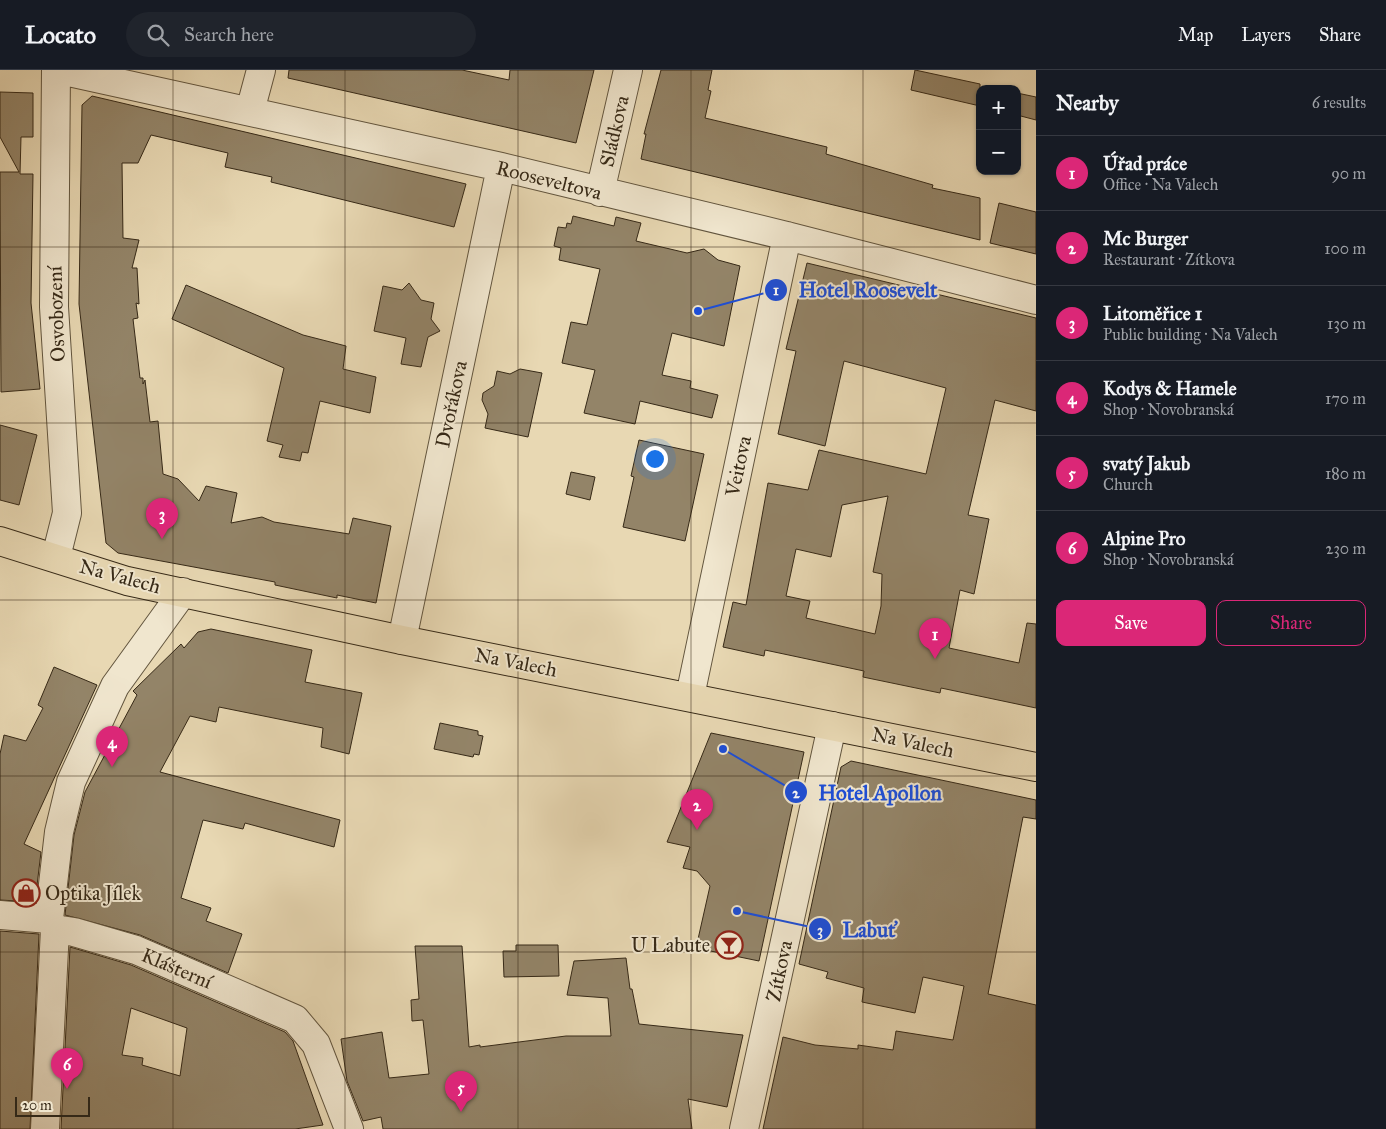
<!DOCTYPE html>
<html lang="en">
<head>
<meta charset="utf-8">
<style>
	:root { --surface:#171b24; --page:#20242c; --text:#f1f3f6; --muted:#9ea1a6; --line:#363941; --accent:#db2777 }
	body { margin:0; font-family:"IM FELL Great Primer",serif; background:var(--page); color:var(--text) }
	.controls { position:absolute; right:15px; top:15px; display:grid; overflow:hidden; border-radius:10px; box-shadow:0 1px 4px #0004 }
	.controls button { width:45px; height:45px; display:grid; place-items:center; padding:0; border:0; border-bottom:1px solid var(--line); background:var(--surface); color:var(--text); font:25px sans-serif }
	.scale { position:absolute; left:15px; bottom:12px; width:75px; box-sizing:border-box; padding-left:5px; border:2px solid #362917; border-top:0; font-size:14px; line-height:18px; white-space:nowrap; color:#362917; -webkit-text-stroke:4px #f0e6ce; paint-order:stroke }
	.you { position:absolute; left:654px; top:388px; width:18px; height:18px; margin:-12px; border:4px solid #fff; border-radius:50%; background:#1a73e8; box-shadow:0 0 0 8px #1a73e833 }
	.badge { display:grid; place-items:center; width:32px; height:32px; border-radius:50%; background:var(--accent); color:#fff; font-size:16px; font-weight:700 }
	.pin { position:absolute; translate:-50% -41px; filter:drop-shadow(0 1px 2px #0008) }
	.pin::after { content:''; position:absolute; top:26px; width:18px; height:15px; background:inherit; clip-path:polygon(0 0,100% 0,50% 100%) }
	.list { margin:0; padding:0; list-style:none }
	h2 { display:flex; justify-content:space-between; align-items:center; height:65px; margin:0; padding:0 20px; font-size:21px }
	h2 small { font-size:16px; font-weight:400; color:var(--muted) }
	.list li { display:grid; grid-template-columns:32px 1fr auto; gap:15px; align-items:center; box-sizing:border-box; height:75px; padding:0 20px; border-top:1px solid var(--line) }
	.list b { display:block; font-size:19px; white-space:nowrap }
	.list p { margin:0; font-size:16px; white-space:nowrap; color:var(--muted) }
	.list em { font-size:16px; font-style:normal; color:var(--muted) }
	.actions { display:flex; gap:10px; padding:15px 20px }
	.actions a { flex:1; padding:11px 0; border:1px solid var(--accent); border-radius:10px; text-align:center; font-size:18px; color:var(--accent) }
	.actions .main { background:var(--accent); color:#fff }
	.icon { flex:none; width:28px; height:28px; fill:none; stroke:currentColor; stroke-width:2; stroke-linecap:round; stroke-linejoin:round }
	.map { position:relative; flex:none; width:1036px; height:1059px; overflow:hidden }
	header { display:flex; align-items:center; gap:30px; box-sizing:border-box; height:70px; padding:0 25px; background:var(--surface); border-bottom:1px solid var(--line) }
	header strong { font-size:24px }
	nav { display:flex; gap:28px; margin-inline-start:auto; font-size:18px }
	.search { width:350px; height:45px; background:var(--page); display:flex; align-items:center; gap:12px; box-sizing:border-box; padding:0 18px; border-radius:28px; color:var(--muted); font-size:19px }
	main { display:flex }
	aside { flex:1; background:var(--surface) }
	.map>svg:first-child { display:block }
	.building { fill:#938468; stroke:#362917; fill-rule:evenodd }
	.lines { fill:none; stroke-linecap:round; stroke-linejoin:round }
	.minor-casing { stroke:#62553e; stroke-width:30 }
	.major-casing { stroke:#362917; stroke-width:30 }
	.minor { stroke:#f0e6ce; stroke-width:28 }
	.major { stroke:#e8d8b3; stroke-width:28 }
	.grid { fill:none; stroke:#362917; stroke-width:1; stroke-opacity:0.55 }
	.labels { text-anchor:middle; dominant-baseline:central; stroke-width:4; stroke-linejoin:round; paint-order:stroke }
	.street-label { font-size:20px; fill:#362917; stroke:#f0e6ce }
	.poi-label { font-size:20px; fill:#362917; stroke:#f0e6ce; text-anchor:start }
	.leader { fill:none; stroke:#1d4ed8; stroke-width:2 }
	.callout-dot { fill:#1d4ed8; stroke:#f0e6ce; stroke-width:2 }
	.mark-label { font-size:15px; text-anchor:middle; font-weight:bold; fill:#fff }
	.callout-label { font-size:21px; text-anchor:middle; font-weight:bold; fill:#1d4ed8; stroke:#f0e6ce; stroke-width:4; stroke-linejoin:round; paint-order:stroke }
</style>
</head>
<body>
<header>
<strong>Locato</strong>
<div class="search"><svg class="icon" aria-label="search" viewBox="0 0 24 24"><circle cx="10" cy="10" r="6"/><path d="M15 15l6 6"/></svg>Search here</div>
<nav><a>Map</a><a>Layers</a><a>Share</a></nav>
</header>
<main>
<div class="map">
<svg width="1036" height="1059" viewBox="0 0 1036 1059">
	<rect width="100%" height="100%" fill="#e8d8b3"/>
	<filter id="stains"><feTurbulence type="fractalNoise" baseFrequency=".004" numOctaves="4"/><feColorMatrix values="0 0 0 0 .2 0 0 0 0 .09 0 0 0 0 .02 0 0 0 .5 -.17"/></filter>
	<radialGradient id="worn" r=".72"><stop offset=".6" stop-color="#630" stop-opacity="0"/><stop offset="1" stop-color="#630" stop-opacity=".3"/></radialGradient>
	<!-- building -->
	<path class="building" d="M 289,0 L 462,0 L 509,10 L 510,0 L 594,0 L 576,73 L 288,8 Z
		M 661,0 L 712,0 L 708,20 L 711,21 L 705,48 L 827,77 L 826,84 L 933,115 L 932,118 L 980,128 L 980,170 L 641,89 L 646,64 L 644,64 Z
		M 915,0 L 980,14 L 980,36 L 911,20 Z
		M 0,22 L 33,23 L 33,67 L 21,67 L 20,104 L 33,104 L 31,233 L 40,319 L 1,322 L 0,102 L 19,102 L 0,67 Z
		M 1017,23 L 1036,27 L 1036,50 L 1017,45 Z
		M 92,26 L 466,114 L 454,157 L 271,112 L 272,107 L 225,97 L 228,83 L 151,65 L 138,93 L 122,93 L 123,168 L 139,170 L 132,198 L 137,198 L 139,234 L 136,233 L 138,248 L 133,249 L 140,308 L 143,308 L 143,314 L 145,310 L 150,352 L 158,351 L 163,404 L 178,409 L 199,431 L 206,416 L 237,423 L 231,453 L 262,447 L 274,452 L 349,464 L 353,448 L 391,456 L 376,533 L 337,525 L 337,528 L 275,515 L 275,512 L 118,483 L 106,473 L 79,234 L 82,35 Z
		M 999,133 L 1036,142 L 1036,184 L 990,173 Z
		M 573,146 L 614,156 L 616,147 L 641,153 L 636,171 L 687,183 L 704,179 L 718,190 L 740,196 L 724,276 L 672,263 L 662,305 L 691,311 L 690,318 L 718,325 L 712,348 L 640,331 L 635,354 L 584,343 L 595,300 L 562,293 L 571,252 L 587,255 L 600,199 L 559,190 L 561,178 L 554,176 L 558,157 L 566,158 L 567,153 L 571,154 Z
		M 807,193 L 1036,248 L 1036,341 L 995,330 L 968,445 L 989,449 L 974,524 L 960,520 L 949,578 L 1019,593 L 1027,553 L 1036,554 L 1036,638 L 941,618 L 940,623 L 863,607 L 864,601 L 765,580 L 764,586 L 723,577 L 733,532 L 746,535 L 768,413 L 808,420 L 819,380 L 926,404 L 946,318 L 844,291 L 825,376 L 778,364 L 796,281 L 786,279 ZM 888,426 L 873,502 L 882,504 L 881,536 L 875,564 L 806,548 L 810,531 L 786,526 L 796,479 L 831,487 L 842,435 Z
		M 409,213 L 421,230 L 434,233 L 431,249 L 440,261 L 428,267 L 421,297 L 401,294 L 406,268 L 374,261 L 383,216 L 402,220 Z
		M 186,215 L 303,265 L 346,276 L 343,299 L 376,307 L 370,343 L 320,331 L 308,383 L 302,382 L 300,391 L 279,387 L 283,375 L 267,371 L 284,298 L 172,249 Z
		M 520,299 L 542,303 L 528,367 L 485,358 L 488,344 L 482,330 L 483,323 L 494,316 L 497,301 L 510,304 Z
		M 0,355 L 37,365 L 19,435 L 0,430 Z
		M 639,370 L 704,384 L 685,471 L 623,457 L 634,407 L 631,406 Z
		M 571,402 L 595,407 L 590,430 L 566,424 Z
		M 211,559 L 312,580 L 305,612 L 362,623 L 349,684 L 321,677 L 323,658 L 219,637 L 216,652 L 190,646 L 160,702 L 340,750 L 334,777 L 245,753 L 243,759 L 203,750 L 181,828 L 211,838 L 206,851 L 242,864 L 228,903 L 140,865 L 65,845 L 74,765 L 85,722 L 137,625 L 133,621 L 181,574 L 184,578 L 198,562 Z
		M 54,597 L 97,615 L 24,774 L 41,782 L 35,832 L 0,830 L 0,684 L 4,665 L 26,671 L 43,638 L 38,635 Z
		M 440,653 L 478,661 L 478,665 L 483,666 L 479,685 L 474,684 L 473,687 L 434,679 Z
		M 711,663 L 804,682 L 759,891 L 696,878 L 710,816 L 697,801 L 683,798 L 690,777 L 667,772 Z
		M 851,691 L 1036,730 L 1036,749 L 1023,747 L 988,924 L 1036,935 L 1036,1059 L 763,1059 L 783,967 L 815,975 L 858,979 L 858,975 L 893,980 L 896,961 L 953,970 L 964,916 L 923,907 L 915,943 L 862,932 L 864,918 L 826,908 L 828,902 L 799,894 L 841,697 Z
		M 0,861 L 39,864 L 30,1059 L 0,1059 Z
		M 516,875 L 558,875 L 559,906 L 504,907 L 503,881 L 516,881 Z
		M 415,876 L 462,876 L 469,977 L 480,975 L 480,977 L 566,966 L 611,966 L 608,928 L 567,925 L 574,891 L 626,888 L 630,919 L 632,919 L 639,954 L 743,965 L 727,1037 L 688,1029 L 692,1059 L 383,1059 L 381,1047 L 363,1051 L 347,1011 L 341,969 L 382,962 L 389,1008 L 429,1004 L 423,950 L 412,951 L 411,930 L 419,929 Z
		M 70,877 L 131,895 L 285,962 L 293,971 L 323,1055 L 295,1059 L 61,1059 ZM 131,938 L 187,958 L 180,1006 L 142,995 L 143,988 L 122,985 Z"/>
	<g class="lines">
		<!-- minor casing -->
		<g class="minor-casing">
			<path id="minor" d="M 56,0 L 54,237 L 67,443 L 56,487
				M 60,0 L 501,97 L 787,166 L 1036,230
				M 250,41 L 261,0
				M 600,122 L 628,0
				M 402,570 L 501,97
				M 690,626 L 787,166
				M 0,845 L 49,849
				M 55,859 L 74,862 L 136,880 L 295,949 L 316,974 L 349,1059
				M 45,1059 L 55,859 L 49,849 L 59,762 L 71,712 L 115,616 L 183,522
				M 744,1059 L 832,656"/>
		</g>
		<!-- major casing -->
		<g class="major-casing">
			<path id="major" d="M 0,471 L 127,511 L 402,570 L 1036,697"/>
		</g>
		<!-- minor -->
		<use href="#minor" class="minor"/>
		<!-- major -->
		<use href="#major" class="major"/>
	</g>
	<!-- grid -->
	<path class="grid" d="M 173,0 L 173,1059M 345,0 L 345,1059M 518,0 L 518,1059M 691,0 L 691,1059M 863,0 L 863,1059M 0,177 L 1036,177M 0,353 L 1036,353M 0,530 L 1036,530M 0,706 L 1036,706M 0,882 L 1036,882"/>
	<!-- icons -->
	<defs>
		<g id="shop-ring" transform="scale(1.4375)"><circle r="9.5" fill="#f0e6ce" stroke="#8f2418" stroke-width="1.5"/><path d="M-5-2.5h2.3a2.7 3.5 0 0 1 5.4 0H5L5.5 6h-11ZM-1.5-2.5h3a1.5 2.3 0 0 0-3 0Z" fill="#8f2418"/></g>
		<g id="bar-ring" transform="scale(1.4375)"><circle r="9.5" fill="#f0e6ce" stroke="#8f2418" stroke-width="1.5"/><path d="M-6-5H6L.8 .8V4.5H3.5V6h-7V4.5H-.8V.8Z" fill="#8f2418"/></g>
	</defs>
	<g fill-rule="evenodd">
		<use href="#shop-ring" x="26" y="823"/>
		<use href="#bar-ring" x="729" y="875"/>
	</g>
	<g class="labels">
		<!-- street labels -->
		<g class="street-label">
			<text transform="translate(614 61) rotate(-77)">Sládkova</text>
			<text transform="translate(549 110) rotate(14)">Rooseveltova</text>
			<text transform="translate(56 244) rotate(-92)">Osvobození</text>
			<text transform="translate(451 334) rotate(-78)">Dvořákova</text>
			<text transform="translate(738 396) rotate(-78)">Veitova</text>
			<text transform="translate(120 506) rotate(15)">Na Valech</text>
			<text transform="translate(516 592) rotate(11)">Na Valech</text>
			<text transform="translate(913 672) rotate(12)">Na Valech</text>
			<text transform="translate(177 898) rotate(23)">Klášterní</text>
			<text transform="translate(779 901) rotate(-78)">Zítkova</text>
		</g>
		<!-- poi labels -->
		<g class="poi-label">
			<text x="45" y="823">Optika Jílek</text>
			<text x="710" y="875" text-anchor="end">U Labute</text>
		</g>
	</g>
	<!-- callouts -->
	<path class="leader" d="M698 241L776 220M723 679L796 722M737 841L820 859"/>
	<g class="callout-dot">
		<circle cx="698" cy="241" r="5"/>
		<circle cx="723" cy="679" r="5"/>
		<circle cx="737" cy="841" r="5"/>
		<circle cx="776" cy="220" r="12"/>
		<circle cx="796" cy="722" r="12"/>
		<circle cx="820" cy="859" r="12"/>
	</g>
	<g class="mark-label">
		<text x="776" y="225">1</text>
		<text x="796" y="728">2</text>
		<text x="820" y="865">3</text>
	</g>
	<g class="callout-label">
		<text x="868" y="227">Hotel Roosevelt</text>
		<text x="880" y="730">Hotel Apollon</text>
		<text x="869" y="867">Labuť</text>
	</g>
	<rect width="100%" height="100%" filter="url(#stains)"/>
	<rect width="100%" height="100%" fill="url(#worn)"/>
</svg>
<div class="controls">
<button>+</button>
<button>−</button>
</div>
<div class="scale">20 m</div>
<div class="you"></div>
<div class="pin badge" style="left:935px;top:589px">1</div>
<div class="pin badge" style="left:697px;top:760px">2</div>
<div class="pin badge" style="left:162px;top:469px">3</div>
<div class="pin badge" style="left:112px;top:697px">4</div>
<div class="pin badge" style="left:461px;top:1042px">5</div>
<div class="pin badge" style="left:67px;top:1019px">6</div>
</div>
<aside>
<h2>Nearby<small>6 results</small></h2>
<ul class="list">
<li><span class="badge">1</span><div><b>Úřad práce</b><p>Office · Na Valech</p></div><em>90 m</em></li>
<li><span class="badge">2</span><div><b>Mc Burger</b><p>Restaurant · Zítkova</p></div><em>100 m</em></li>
<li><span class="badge">3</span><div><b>Litoměřice 1</b><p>Public building · Na Valech</p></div><em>130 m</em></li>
<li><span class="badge">4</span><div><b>Kodys &amp; Hamele</b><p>Shop · Novobranská</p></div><em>170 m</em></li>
<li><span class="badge">5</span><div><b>svatý Jakub</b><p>Church</p></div><em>180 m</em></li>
<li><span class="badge">6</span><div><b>Alpine Pro</b><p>Shop · Novobranská</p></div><em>230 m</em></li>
</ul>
<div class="actions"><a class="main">Save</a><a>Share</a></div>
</aside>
</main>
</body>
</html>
